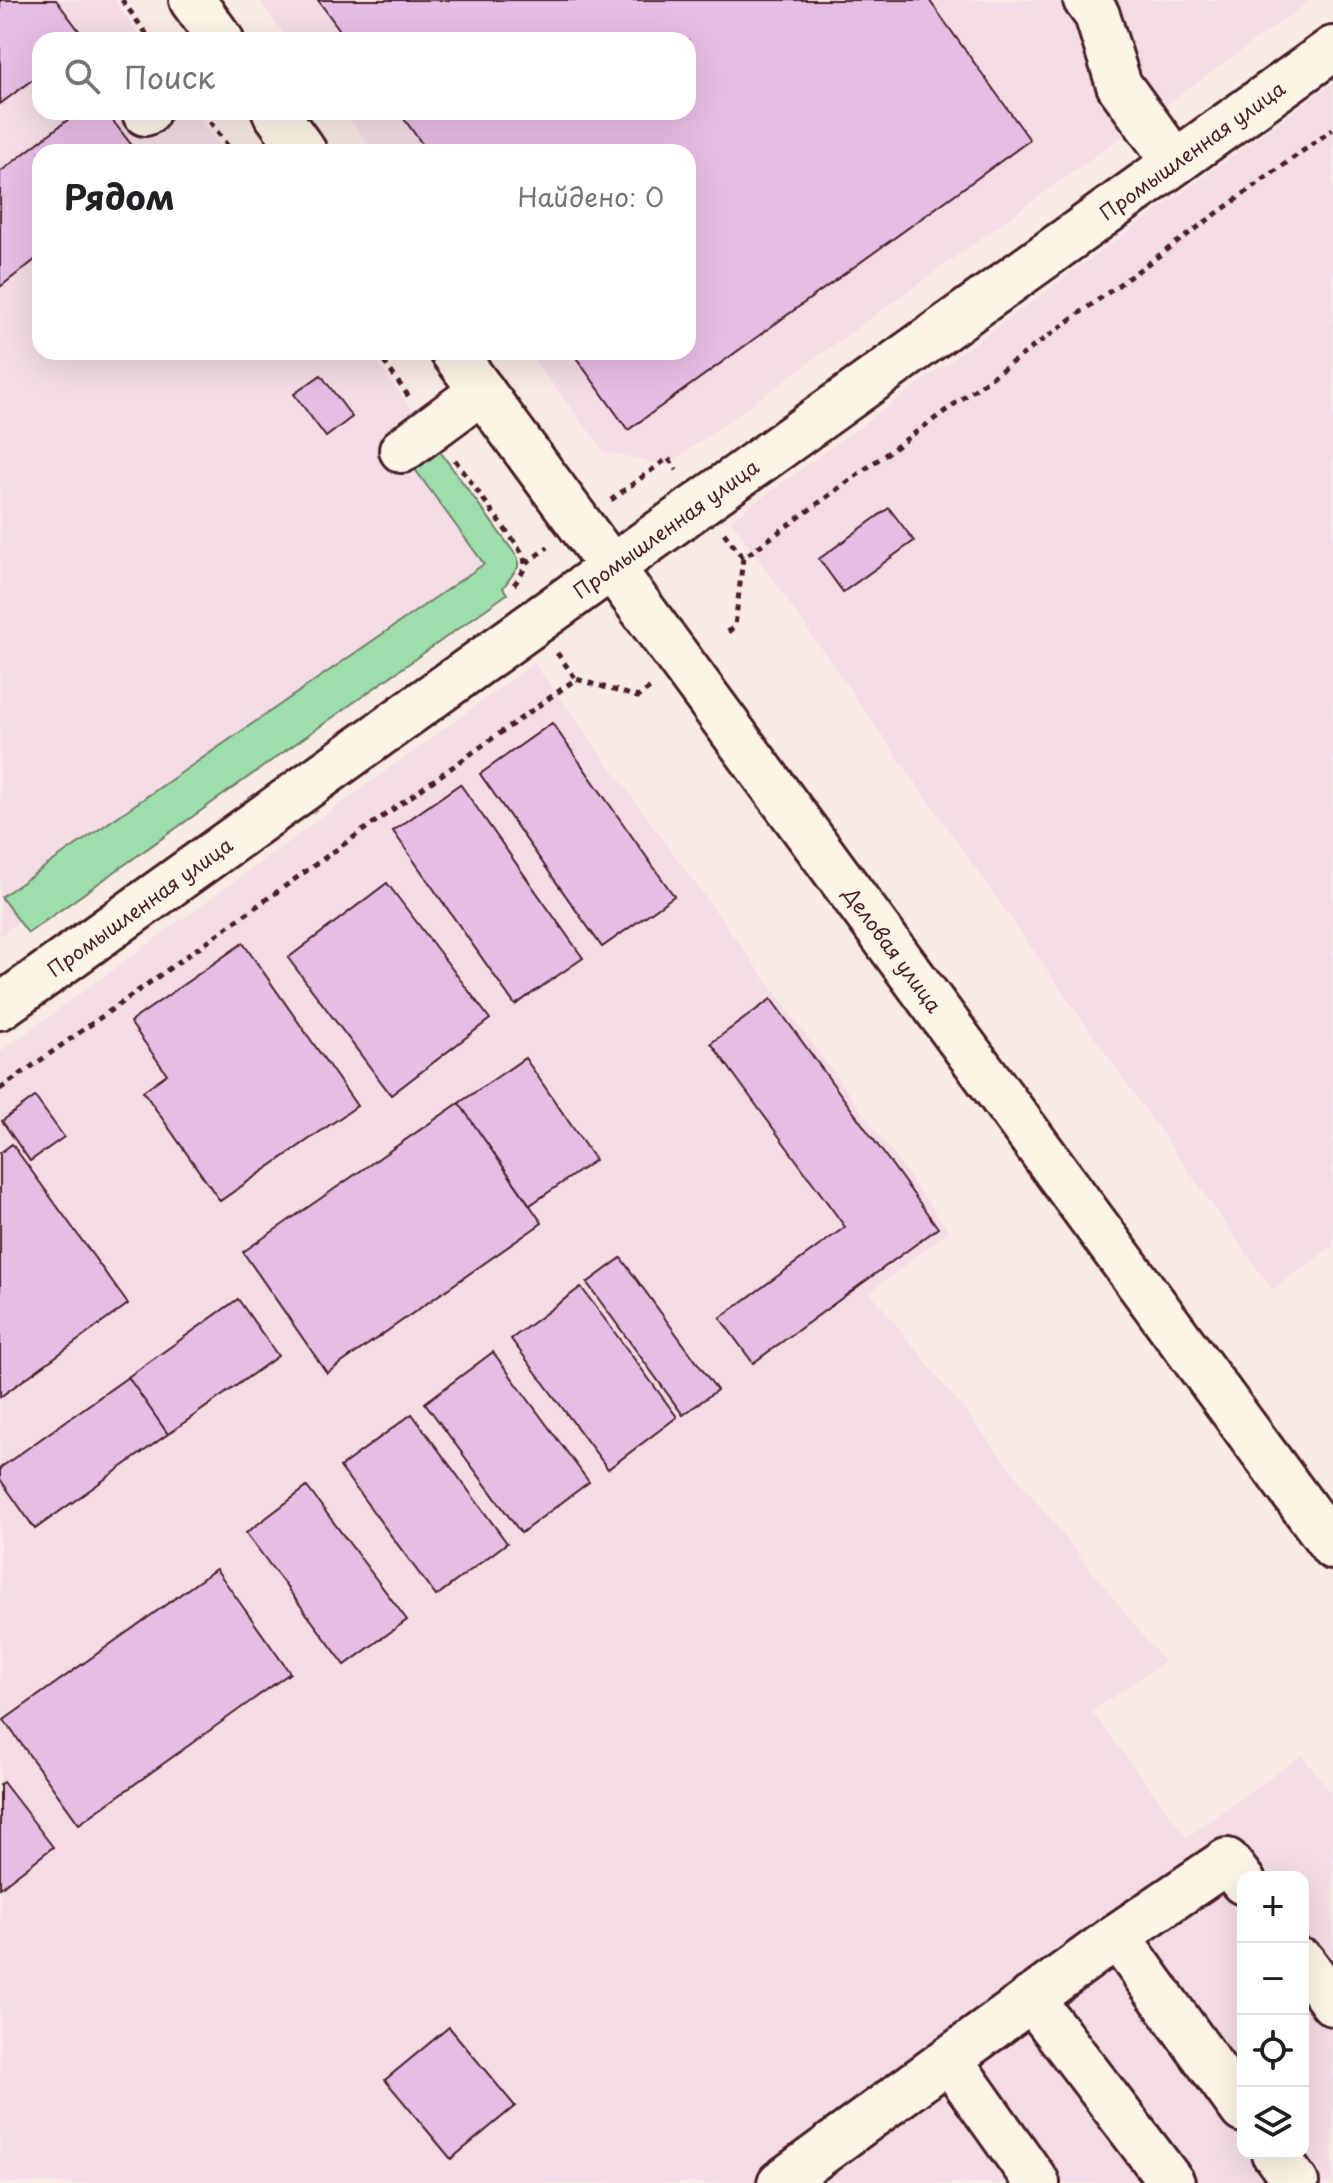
<!DOCTYPE html>
<html lang="ru">
<head>
<meta charset="utf-8">
<style>
	:root { --surface:#fff; --page:#f2f2f2; --text:#202124; --muted:#757577; --line:#e0e0e0 }
	body { margin:0; font-family:"Playpen Sans",sans-serif; background:var(--page); color:var(--text) }
	.controls { position:absolute; right:24px; bottom:24px; display:grid; overflow:hidden; border-radius:16px; box-shadow:0 8px 32px #0002 }
	.controls button { width:72px; height:72px; display:grid; place-items:center; padding:0; border:0; border-bottom:2px solid var(--line); background:var(--surface); color:var(--text); font:40px sans-serif }
	.list { margin:0; padding:0; list-style:none }
	h2 { display:flex; justify-content:space-between; align-items:center; height:104px; margin:0; padding:0 32px; font-size:34px }
	h2 small { font-size:26px; font-weight:400; color:var(--muted) }
	.icon { flex:none; width:44px; height:44px; fill:none; stroke:currentColor; stroke-width:2; stroke-linecap:round; stroke-linejoin:round }
	.map { position:relative; flex:none; width:1333px; height:2183px; overflow:hidden }
	.search { position:absolute; background:var(--surface); box-shadow:0 8px 32px #0002; left:32px; top:32px; width:664px; height:88px; display:flex; align-items:center; gap:20px; box-sizing:border-box; padding:0 28px; border-radius:24px; color:var(--muted); font-size:30px }
	.panel { position:absolute; background:var(--surface); box-shadow:0 8px 32px #0002; left:32px; top:144px; width:664px; height:216px; border-radius:24px }
	.map>svg:first-child { display:block }
	.built { fill:#f3dce5; fill-rule:evenodd }
	.green { fill:#9cdfab; stroke:#737f6b; stroke-width:2 }
	.building { fill:#e6bde4; stroke:#4a1f2b; stroke-width:2 }
	.lines { fill:none; stroke-linecap:round; stroke-linejoin:round }
	.minor-casing { stroke:#4a1f2b; stroke-width:50 }
	.path { stroke:#4a1f2b; stroke-width:5; stroke-dasharray:6 6; stroke-linecap:butt }
	.minor { stroke:#fcf5e5; stroke-width:44 }
	.labels { text-anchor:middle; dominant-baseline:central; stroke-width:6; stroke-linejoin:round; paint-order:stroke }
	.street-label { font-size:20px; fill:#4a1f2b; stroke:#fcf5e5 }
</style>
</head>
<body>
<div class="map">
<svg width="1333" height="2183" viewBox="0 0 1333 2183">
	<rect width="100%" height="100%" fill="#f8eae5"/>
	<filter id="ink" filterUnits="userSpaceOnUse"><feTurbulence type="fractalNoise" baseFrequency=".0125" numOctaves="2"/><feDisplacementMap in="SourceGraphic" scale="16" xChannelSelector="R" yChannelSelector="G"/><feConvolveMatrix kernelMatrix="1 2 1 2 8 2 1 2 1" color-interpolation-filters="sRGB"/></filter>
	<g filter="url(#ink)">
		<!-- built -->
		<path class="built" d="M 0,0 L 114,0 L 143,40 L 40,40 L 40,112 L 195,112 L 224,152 L 40,152 L 40,352 L 370,352 L 493,521 L 506,555 L 482,587 L 0,936 Z
			M 259,0 L 1311,0 L 667,465 L 605,452 L 528,352 L 688,352 L 688,152 L 375,152 L 344,112 L 688,112 L 688,40 L 289,40 Z
			M 1333,83 L 1333,1246 L 1272,1290 L 731,520 Z
			M 534,663 L 949,1231 L 870,1292 L 1164,1662 L 1091,1711 L 1187,1837 L 1302,1755 L 1333,1796 L 1333,2183 L 0,2183 L 0,1052 ZM 1243,1877 L 1303,1877 L 1303,2153 L 1243,2153 Z"/>
		<!-- green -->
		<path class="green" d="M 438,449 L 518,558 L 518,567 L 503,588 L 507,594 L 28,933 L 1,897 L 484,564 L 414,468 Z"/>
		<!-- building -->
		<path class="building" d="M 0,0 L 56,0 L 86,40 L 40,40 L 40,74 L 0,104 Z
			M 318,0 L 929,0 L 1030,140 L 628,430 L 572,352 L 688,352 L 688,152 L 428,152 L 399,112 L 688,112 L 688,40 L 347,40 Z
			M 78,112 L 106,112 L 137,152 L 40,152 L 40,256 L 0,287 L 0,172 Z
			M 321,375 L 352,417 L 326,437 L 294,394 Z
			M 889,508 L 914,541 L 843,592 L 819,559 Z
			M 552,723 L 674,896 L 602,947 L 480,774 Z
			M 460,784 L 583,958 L 515,1005 L 393,831 Z
			M 387,883 L 490,1019 L 391,1095 L 288,958 Z
			M 243,943 L 357,1106 L 220,1201 L 143,1091 L 167,1074 L 130,1022 Z
			M 771,999 L 938,1228 L 753,1363 L 720,1318 L 845,1227 L 711,1043 Z
			M 525,1058 L 595,1160 L 530,1205 L 459,1103 Z
			M 35,1097 L 64,1137 L 30,1161 L 2,1121 Z
			M 459,1103 L 542,1223 L 327,1373 L 243,1252 Z
			M 12,1144 L 128,1304 L 0,1397 L 0,1153 Z
			M 621,1258 L 717,1390 L 683,1415 L 587,1283 Z
			M 581,1287 L 677,1417 L 608,1469 L 511,1339 Z
			M 238,1299 L 278,1356 L 168,1434 L 128,1377 Z
			M 493,1352 L 589,1482 L 521,1533 L 425,1403 Z
			M 128,1377 L 168,1434 L 35,1529 L 0,1479 L 0,1468 Z
			M 412,1414 L 507,1543 L 436,1596 L 340,1467 Z
			M 307,1487 L 407,1620 L 345,1665 L 246,1533 Z
			M 216,1569 L 290,1673 L 79,1824 L 4,1720 Z
			M 3,1782 L 53,1847 L 0,1888 L 0,1784 Z
			M 449,2027 L 515,2106 L 451,2159 L 385,2080 Z"/>
		<g class="lines">
			<!-- minor casing -->
			<g class="minor-casing">
				<g id="minor">
					<path d="M 192,0 L 221,40"/>
					<path d="M 1086,0 L 1097,15 L 1119,85 L 1175,162"/>
					<path d="M 275,112 L 304,152"/>
					<path d="M 145,113 L 147,112"/>
					<path id="s1" d="M 453,352 L 1333,1547"/>
					<path d="M 402,450 L 482,391"/>
					<path id="s2" d="M 0,1007 L 1333,49"/>
					<path d="M 1243,1882 L 1227,1861 L 1117,1936 L 1243,2110"/>
					<path d="M 1303,1962 L 1333,2003"/>
					<path d="M 1031,1998 L 1172,2183"/>
					<path d="M 949,2059 L 1117,1936"/>
					<path d="M 1274,2153 L 1296,2183"/>
					<path d="M 780,2183 L 949,2059 L 1037,2183"/>
				</g>
			</g>
			<!-- path -->
			<path class="path" d="M 122,0 L 151,40
				M 203,112 L 232,152
				M 377,352 L 409,397
				M 455,460 L 523,554 C 528,568 521,576 512,587
				M 611,500 L 668,458 L 677,470
				M 724,533 L 743,558
				M 526,563 L 548,547
				M 728,632 L 735,626 L 743,558 L 1333,129
				M 557,653 L 576,679
				M 0,1089 L 576,679 L 638,697 L 650,688"/>
			<!-- minor -->
			<use href="#minor" class="minor"/>
		</g>
	</g>
	<g class="labels">
		<!-- street labels -->
		<g class="street-label">
			<text stroke="none"><textPath href="#s2" startOffset="1468">Промышленная улица</textPath></text>
			<text stroke="none"><textPath href="#s2" startOffset="820">Промышленная улица</textPath></text>
			<text stroke="none"><textPath href="#s2" startOffset="172">Промышленная улица</textPath></text>
			<text stroke="none"><textPath href="#s1" startOffset="742">Деловая улица</textPath></text>
		</g>
	</g>
</svg>
<div class="controls">
<button>+</button>
<button>−</button>
<button><svg class="icon" aria-label="locate" viewBox="0 0 24 24"><circle cx="12" cy="12" r="6"/><path d="M12 2v4M12 18v4M2 12h4M18 12h4"/></svg></button>
<button><svg class="icon" aria-label="layers" viewBox="0 0 24 24"><path d="M12 4l9 5-9 5-9-5zM3 14l9 5 9-5"/></svg></button>
</div>
<div class="search"><svg class="icon" aria-label="search" viewBox="0 0 24 24"><circle cx="10" cy="10" r="6"/><path d="M15 15l6 6"/></svg>Поиск</div>
<section class="panel">
<h2>Рядом<small>Найдено: 0</small></h2>
<ul class="list">
</ul>
</section>
</div>
</body>
</html>
